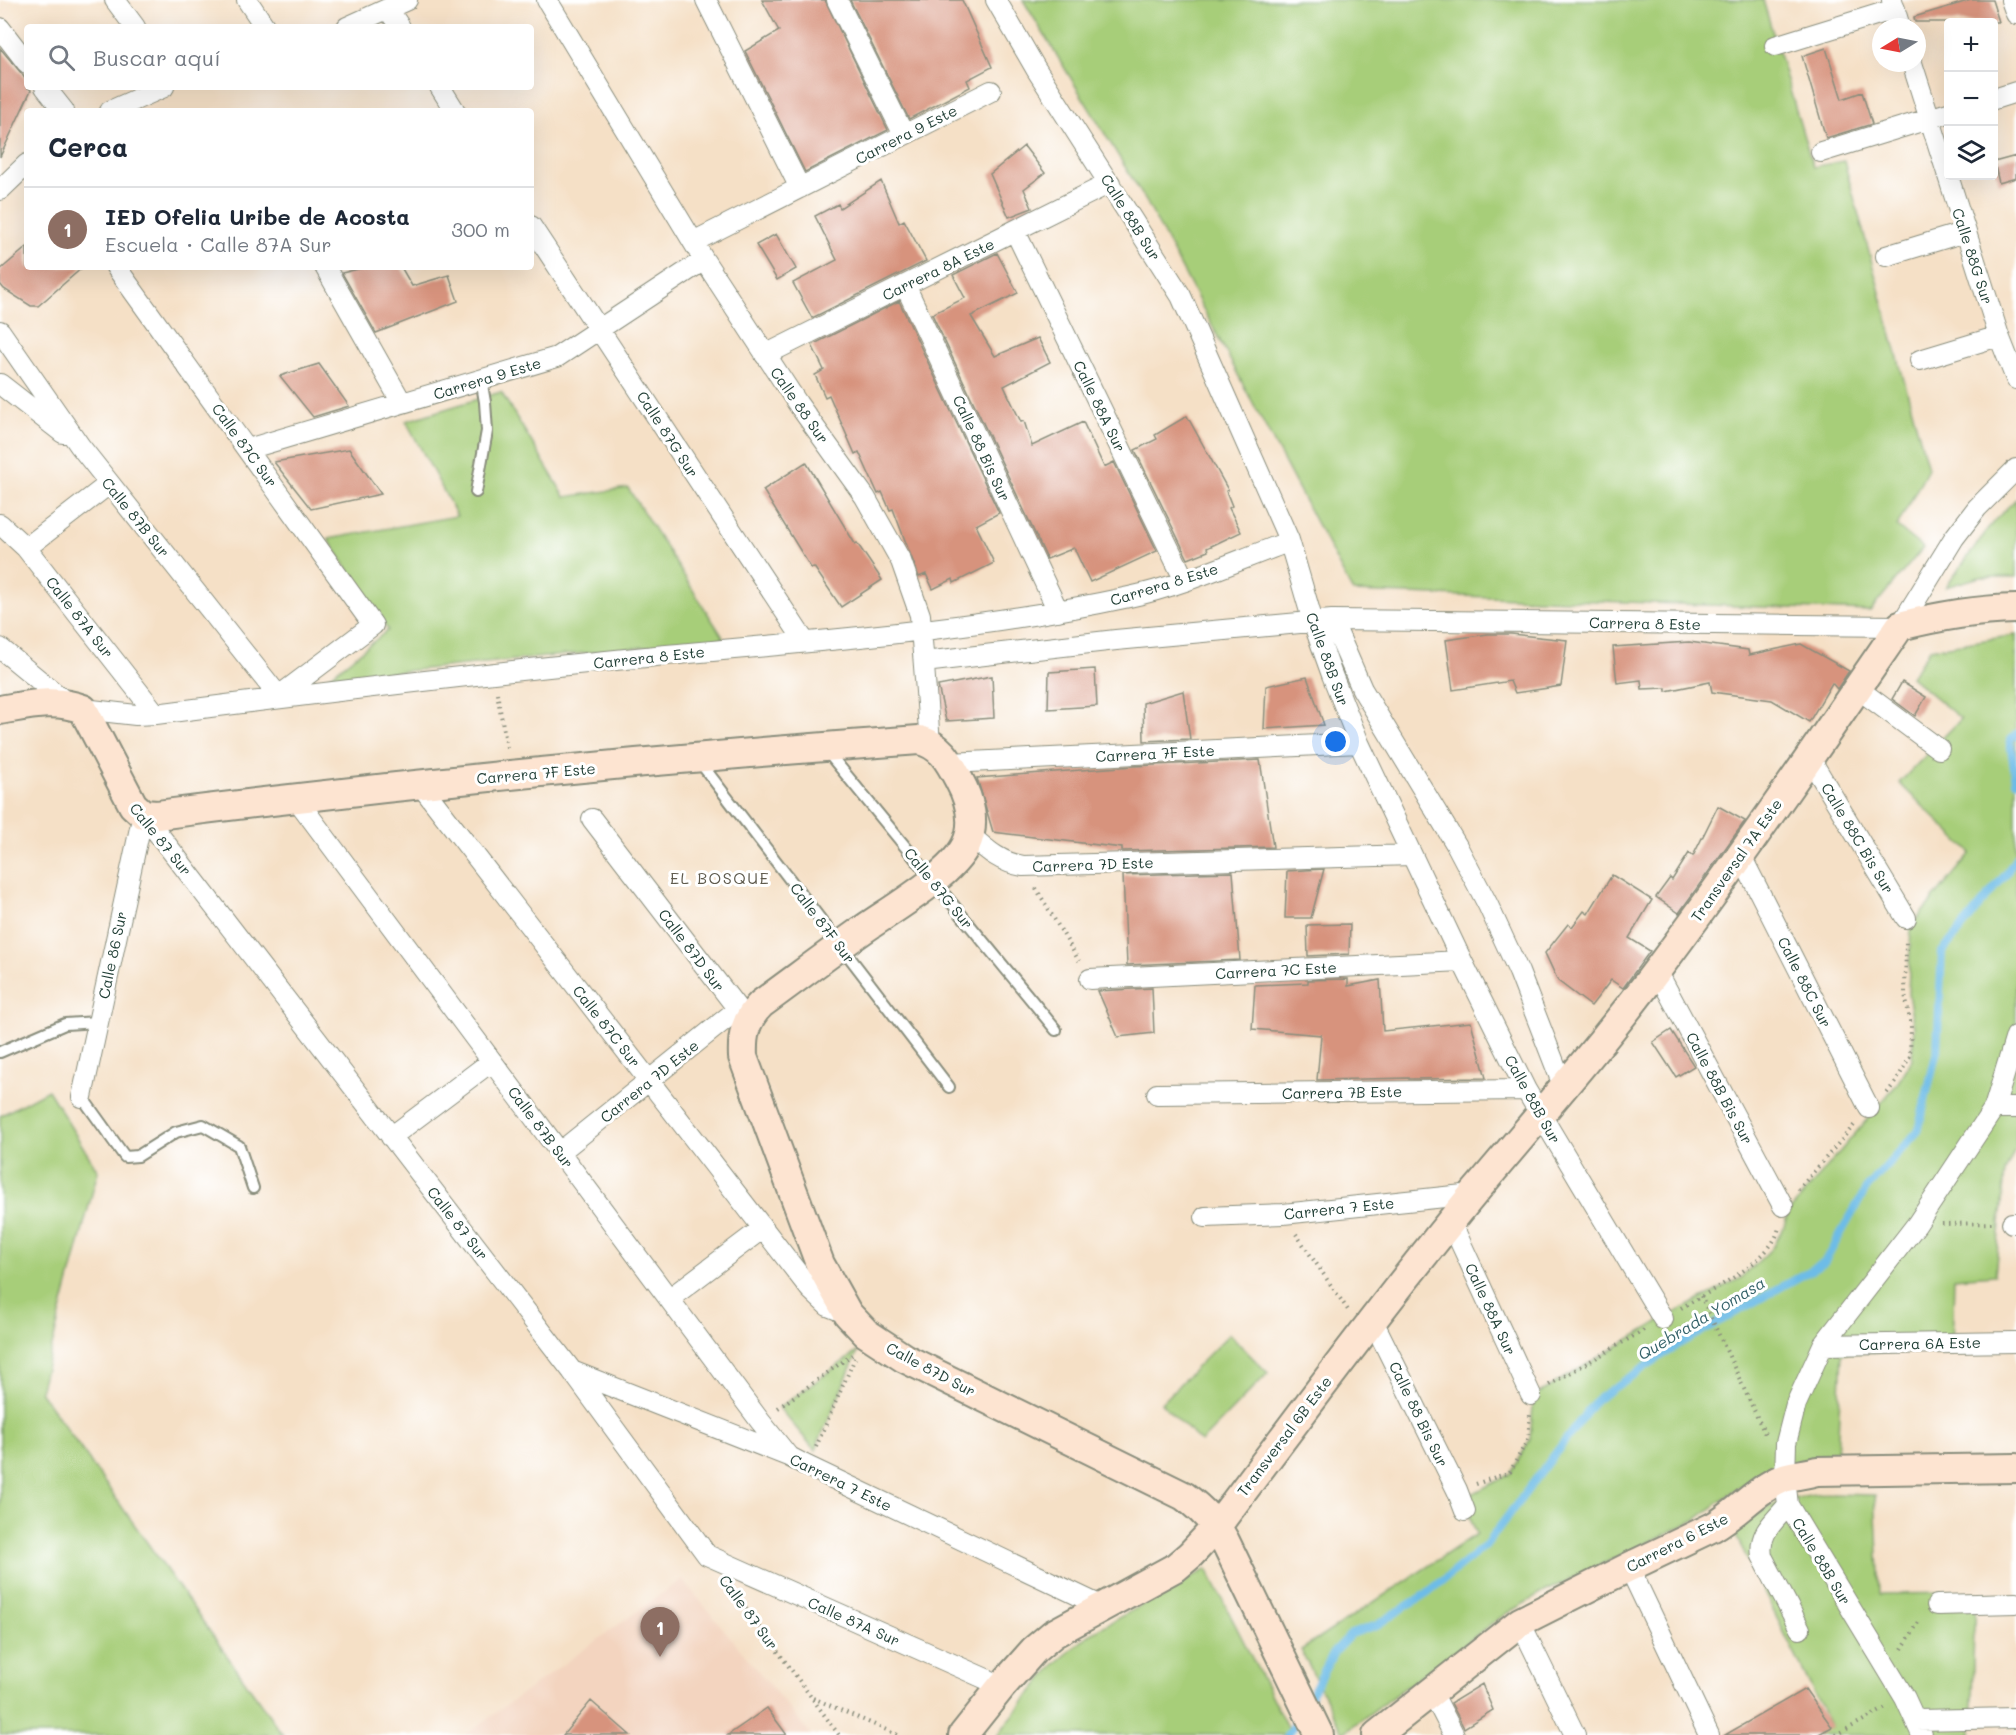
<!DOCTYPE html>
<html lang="es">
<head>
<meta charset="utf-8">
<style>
	:root { --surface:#fff; --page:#f6f6f7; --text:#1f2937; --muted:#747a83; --line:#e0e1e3; --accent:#ea580c }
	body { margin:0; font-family:Mali,sans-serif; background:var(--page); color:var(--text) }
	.controls { position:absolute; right:18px; top:18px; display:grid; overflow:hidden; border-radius:6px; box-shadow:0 6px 24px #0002 }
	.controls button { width:54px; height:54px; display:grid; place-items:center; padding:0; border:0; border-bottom:2px solid var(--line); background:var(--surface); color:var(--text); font:30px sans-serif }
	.compass { position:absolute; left:1872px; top:18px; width:54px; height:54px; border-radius:50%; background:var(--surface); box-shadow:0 6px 24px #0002; rotate:260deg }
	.you { position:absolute; left:1336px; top:742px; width:21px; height:21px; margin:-15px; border:4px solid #fff; border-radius:50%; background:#1a73e8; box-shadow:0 0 0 9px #1a73e833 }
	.badge { display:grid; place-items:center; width:39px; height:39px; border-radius:50%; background:var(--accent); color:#fff; font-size:20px; font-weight:700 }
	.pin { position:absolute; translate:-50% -50px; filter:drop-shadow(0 2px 3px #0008) }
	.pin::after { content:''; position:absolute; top:32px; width:21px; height:18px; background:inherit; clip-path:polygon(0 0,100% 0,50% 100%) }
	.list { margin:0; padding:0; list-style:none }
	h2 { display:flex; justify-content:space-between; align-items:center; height:78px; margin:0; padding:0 24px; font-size:26px }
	h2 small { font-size:20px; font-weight:400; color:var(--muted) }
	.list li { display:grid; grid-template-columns:39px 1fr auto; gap:18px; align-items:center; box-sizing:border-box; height:84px; padding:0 24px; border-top:2px solid var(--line) }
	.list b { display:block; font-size:22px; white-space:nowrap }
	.list p { margin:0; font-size:20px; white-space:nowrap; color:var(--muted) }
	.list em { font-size:20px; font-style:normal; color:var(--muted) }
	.icon { flex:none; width:33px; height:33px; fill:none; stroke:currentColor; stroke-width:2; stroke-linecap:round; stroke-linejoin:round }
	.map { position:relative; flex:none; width:2016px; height:1735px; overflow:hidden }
	.search { position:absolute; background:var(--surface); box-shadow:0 6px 24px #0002; left:24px; top:24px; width:510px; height:66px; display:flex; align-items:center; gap:15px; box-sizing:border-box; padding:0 21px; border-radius:6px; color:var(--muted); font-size:22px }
	.panel { position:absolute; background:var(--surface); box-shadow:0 6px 24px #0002; left:24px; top:108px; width:510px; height:162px; border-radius:6px }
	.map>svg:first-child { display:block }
	.built { fill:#f3d4bf }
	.green { fill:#a7ce79; stroke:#638656; stroke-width:1.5 }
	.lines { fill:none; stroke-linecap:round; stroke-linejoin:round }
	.stream { stroke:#6dbce7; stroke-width:8 }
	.building { fill:#d7937d }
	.lane-casing { stroke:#8a8e7d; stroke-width:14 }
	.street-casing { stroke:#8a8e7d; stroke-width:22 }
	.secondary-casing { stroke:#8a8e7d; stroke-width:32 }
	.path { stroke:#8a8e7d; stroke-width:4; stroke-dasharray:1.5 4.5; stroke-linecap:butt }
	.lane { stroke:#fff; stroke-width:10 }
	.street { stroke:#fff; stroke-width:20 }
	.secondary { stroke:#fde4d1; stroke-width:28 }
	.labels { text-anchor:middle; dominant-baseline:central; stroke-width:6; stroke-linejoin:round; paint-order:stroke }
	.street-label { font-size:15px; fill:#1f3d34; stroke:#fff }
	.neighbourhood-label { font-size:16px; letter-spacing:1.5px; fill:#5f5b4e; stroke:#fff }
	.water-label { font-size:16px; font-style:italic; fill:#36636a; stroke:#fff }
</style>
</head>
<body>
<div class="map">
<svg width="2016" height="1735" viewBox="0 0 2016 1735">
	<rect width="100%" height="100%" fill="#fff"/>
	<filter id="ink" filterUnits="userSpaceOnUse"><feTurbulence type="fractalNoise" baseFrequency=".0167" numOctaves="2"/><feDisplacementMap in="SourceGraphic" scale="12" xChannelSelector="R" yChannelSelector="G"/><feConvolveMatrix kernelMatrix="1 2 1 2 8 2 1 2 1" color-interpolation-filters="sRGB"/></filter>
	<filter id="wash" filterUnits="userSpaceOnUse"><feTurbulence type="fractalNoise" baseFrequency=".008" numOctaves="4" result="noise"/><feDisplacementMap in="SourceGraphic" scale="24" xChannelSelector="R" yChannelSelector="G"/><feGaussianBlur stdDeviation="1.35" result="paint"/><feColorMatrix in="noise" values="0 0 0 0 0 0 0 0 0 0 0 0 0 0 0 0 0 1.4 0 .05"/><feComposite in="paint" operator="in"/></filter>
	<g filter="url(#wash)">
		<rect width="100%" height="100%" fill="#f5e0c6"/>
		<!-- built -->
		<path class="built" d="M 682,1579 L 811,1735 L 465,1735 Z"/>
		<!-- green -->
		<path class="green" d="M 1023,0 L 1763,0 L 1813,167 L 1844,161 L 1928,468 L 1897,527 L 1923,548 L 1870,611 L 1353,592 L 1146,201 Z
			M 501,392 L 565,497 L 628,488 L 724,639 L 326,679 L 388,630 L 328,539 L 457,516 L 406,421 Z
			M 2016,499 L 2016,577 L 1980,577 L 1946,587 L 1994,521 Z
			M 2016,635 L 2016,1147 L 2005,1172 L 1995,1275 L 1954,1278 L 1952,1350 L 1842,1353 L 1837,1455 L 1818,1456 L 1770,1470 L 1740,1487 L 1695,1520 L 1550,1589 L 1507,1613 L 1343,1733 L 1301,1650 L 1477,1534 L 1462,1499 L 1511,1474 L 1530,1439 L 1534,1396 L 1663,1319 L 1741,1278 L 1771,1249 L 1782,1232 L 1788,1213 L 1897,1084 L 1912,1060 L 1914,1027 L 1908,994 L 1911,926 L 1971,853 L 1899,783 L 1961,719 L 1911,677 L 1930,649 Z
			M 48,1090 L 98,1171 L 40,1391 L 283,1735 L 0,1735 L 0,1116 Z
			M 1229,1334 L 1268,1373 L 1201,1442 L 1161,1403 Z
			M 858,1351 L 815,1450 L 779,1408 Z
			M 1826,1494 L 1875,1495 L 1880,1594 L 1975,1593 L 1971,1735 L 1815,1735 L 1831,1727 L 1735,1534 C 1765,1503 1784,1498 1826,1494 Z
			M 1207,1569 L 1291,1735 L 997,1735 L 1054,1665 L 1091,1633 Z"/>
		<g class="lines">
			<!-- stream -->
			<path class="stream" d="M 2016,734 L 2010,741 L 2016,781
				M 1309,1699 L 1334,1652 L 1351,1634 L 1377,1625 L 1427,1593 L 1485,1546 L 1596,1400 L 1679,1344 L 1824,1263 L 1866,1189 L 1918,1131 L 1937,1050 L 1942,952 L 2006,874 L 2016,858
				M 1287,1735 L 1302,1712"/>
		</g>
		<g id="blocks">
			<!-- building -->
			<path class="building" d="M 762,0 L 825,0 L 888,130 L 805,172 L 745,51 L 779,31 Z
				M 850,0 L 962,0 L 992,67 L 967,80 L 970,87 L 909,119 Z
				M 1971,0 L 1992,0 L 1999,22 L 1915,22 L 1914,17 Z
				M 0,48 L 22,74 L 27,82 L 27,87 L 31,90 L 0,157 Z
				M 1826,48 L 1842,99 L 1862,92 L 1872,124 L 1826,138 L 1802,56 Z
				M 1024,146 L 1045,173 L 1024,189 L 1032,208 L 1009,217 L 990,174 Z
				M 2016,156 L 2016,178 L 1999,183 L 1994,162 Z
				M 881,181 L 899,223 L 904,220 L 926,261 L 812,318 L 793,283 L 837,260 L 815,216 L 838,204 L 840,208 Z
				M 776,234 L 796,269 L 777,280 L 756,245 Z
				M 27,247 L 27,267 L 83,267 L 38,306 L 31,306 L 4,289 L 0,284 L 0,270 Z
				M 997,253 L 1018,293 L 971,316 L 995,356 L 1038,338 L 1050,362 L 1004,386 L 1021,422 L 1024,421 L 1032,446 L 1083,422 L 1104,467 L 1114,462 L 1157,551 L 1090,582 L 1074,548 L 1047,559 L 932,314 L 965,298 L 953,275 Z
				M 366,267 L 401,267 L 412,286 L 449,275 L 458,301 L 376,333 L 342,273 Z
				M 899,301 L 999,513 L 976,525 L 994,563 L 954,583 L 953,579 L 933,589 L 926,574 L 919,577 L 893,509 L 890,510 L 882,492 L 878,494 L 859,452 L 855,454 L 829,395 L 825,397 L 815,375 L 824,370 L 812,345 Z
				M 319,364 L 349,406 L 313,417 L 280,376 Z
				M 1187,416 L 1228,490 L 1226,491 L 1232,506 L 1229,508 L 1241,532 L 1207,548 L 1208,551 L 1188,559 L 1135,450 L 1157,439 L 1155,435 Z
				M 349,449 L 381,494 L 311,509 L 274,462 Z
				M 806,462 L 855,544 L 857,543 L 882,580 L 841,607 L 814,567 L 811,568 L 763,490 Z
				M 1488,634 L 1511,634 L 1567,640 L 1561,686 L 1515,693 L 1510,681 L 1453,690 L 1446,640 Z
				M 1689,642 L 1748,650 L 1749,655 L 1801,644 L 1849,671 L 1837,689 L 1832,683 L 1809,722 L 1772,700 L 1712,692 L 1710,682 L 1666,691 L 1666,688 L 1642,689 L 1641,680 L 1617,683 L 1613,647 Z
				M 1095,669 L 1097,706 L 1048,709 L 1049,672 Z
				M 992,676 L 994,718 L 946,721 L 938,686 Z
				M 1307,677 L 1324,725 L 1264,729 L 1266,686 Z
				M 1902,682 L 1926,697 L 1915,716 L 1892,699 Z
				M 1183,691 L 1190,739 L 1144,741 L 1143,703 Z
				M 1260,760 L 1273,847 L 1122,851 L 1122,848 L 993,832 L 977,778 L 1134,766 Z
				M 1718,806 L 1745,821 L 1679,913 L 1656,897 L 1670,878 L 1672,880 L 1689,853 L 1693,856 Z
				M 1324,869 L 1311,918 L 1285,918 L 1287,871 Z
				M 1233,872 L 1240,960 L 1127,965 L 1123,875 Z
				M 1612,875 L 1652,900 L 1629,938 L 1650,951 L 1623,988 L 1611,980 L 1591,1006 L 1558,981 L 1545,953 L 1568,924 L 1572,927 L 1584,911 L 1588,914 Z
				M 1350,924 L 1349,954 L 1308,956 L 1307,925 Z
				M 1348,979 L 1348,986 L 1380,980 L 1383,1031 L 1471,1022 L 1486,1078 L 1409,1079 L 1409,1078 L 1317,1080 L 1321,1035 L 1252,1029 L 1255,985 L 1308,983 L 1308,980 Z
				M 1152,988 L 1154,1033 L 1118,1037 L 1098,991 Z
				M 1671,1030 L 1694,1066 L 1676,1077 L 1653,1042 Z
				M 1482,1684 L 1493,1710 L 1464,1728 L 1451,1703 Z
				M 1805,1689 L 1832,1727 L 1817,1735 L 1725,1735 Z
				M 591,1701 L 630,1735 L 563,1735 Z
				M 767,1708 L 787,1735 L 728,1735 Z"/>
		</g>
	</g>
	<g filter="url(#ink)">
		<use href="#blocks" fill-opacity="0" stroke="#8a8e7d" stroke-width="1.5"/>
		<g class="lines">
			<!-- lane casing -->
			<g class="lane-casing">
				<path id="lane" d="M 476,492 L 487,431 L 485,402 L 481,379
					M 825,749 L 1056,1030
					M 699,761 L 949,1087
					M 0,1052 L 65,1024 L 97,1022
					M 82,1097 L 125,1157 L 138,1156 L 176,1132 L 203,1125 L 239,1146 L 253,1188"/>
			</g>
			<!-- street casing -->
			<g class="street-casing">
				<path id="street" d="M 115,0 L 135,27
					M 247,0 L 265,27
					M 547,0 L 704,260 L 798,404 L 865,497 L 901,561 L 920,615 L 930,743
					M 706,0 L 800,188
					M 837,0 L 904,135
					M 996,0 L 1036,69 L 1181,296 L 1289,540 L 1313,622 L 1332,675 L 1359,743 L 1462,961 L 1526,1090 L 1663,1319
					M 1892,0 L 1900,27
					M 2011,0 L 2016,14
					M 388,9 L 400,27
					M 347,27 L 407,0
					M 0,28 L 27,63
					M 1775,46 L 1895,9
					M 1912,63 L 1999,336 L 2016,379
					M 45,87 L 64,111
					M 440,87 L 455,111
					M 1994,99 L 2016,92
					M 110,111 L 164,87
					M 1821,152 L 1948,113
					M 0,190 L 27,164
					M 531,226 L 805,642
					M 1015,231 L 1185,581
					M 693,242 L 991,91
					M 1886,256 L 1965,232
					M 116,267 L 373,625 L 279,696
					M 325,267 L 402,403
					M 905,285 L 1058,611
					M 0,331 L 80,446 L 280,698
					M 765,355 L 1110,183
					M 1920,360 L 1999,336
					M 0,384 L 63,433
					M 248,449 L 557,357 L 704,260
					M 0,524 L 26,548 L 156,714
					M 26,548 L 109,484
					M 1332,620 L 1362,689 L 1457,846 L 1488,905 L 1519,972 L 1564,1088
					M 0,648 L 67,703
					M 924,662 L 1116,640 L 1332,620 L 1900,626 L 1954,538 L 1977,508 L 2016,469
					M 1857,688 L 1939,749
					M 83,709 L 136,715 L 156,714 C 319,693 482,673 646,657 C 805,642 972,631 1129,597 C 1181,586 1231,563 1280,545 L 1289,540
					M 1809,757 L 1906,918
					M 950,763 L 1359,743
					M 419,783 L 810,1289 L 828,1306 L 848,1314
					M 295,797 L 760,1421 L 788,1456
					M 143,814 L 572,1371 L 707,1555 L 1002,1686
					M 592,819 L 747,1021
					M 970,835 C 987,850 1001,863 1023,866 L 1412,855
					M 1741,856 L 1869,1108
					M 1657,971 L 1783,1206
					M 1090,979 L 1462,961
					M 1157,1094 L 1526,1090
					M 82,1097 L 143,814
					M 1994,1108 L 2016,1108
					M 391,1137 L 492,1061
					M 560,1152 L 738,1009
					M 1205,1217 L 1283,1214 L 1473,1194
					M 1451,1222 L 1531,1395
					M 2012,1223 L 2016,1223
					M 669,1299 L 763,1228
					M 1372,1319 L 1457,1490 L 1465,1511
					M 1823,1345 L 2016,1342
					M 572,1371 L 788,1456 L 807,1466 L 1103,1607
					M 1788,1505 C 1774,1522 1758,1533 1762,1556 L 1800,1629
					M 1629,1567 L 1709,1735
					M 1937,1605 L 2016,1603
					M 1520,1622 L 1575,1735
					M 1432,1692 L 1454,1735
					M 1917,1720 L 2016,1718
					M 1922,1735 L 1905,1698 L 1788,1505 L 1785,1478 L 1786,1443 L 1796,1404 L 1823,1345 L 1917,1224 L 1994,1108 L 2016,1036"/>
			</g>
			<!-- secondary casing -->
			<g class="secondary-casing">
				<path id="secondary" d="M 0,710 C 29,705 55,698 83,709 L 133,805 L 143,814 L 157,815 C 410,783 664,758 919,740 C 941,745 949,761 959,780 C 970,800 976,824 966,845 C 951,876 889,911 861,931 C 827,955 794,980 761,1004 C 745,1020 742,1035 743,1057 L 820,1264 L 848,1314 L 866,1333 L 904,1358 L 1184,1496 C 1202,1509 1215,1522 1225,1541 L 1319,1735
					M 963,1735 L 1002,1686 L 1034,1650 L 1053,1634 L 1176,1567 L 1190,1555 L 1217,1526 C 1301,1414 1385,1301 1474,1193 C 1536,1119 1600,1047 1658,969 C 1742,857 1821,741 1900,626 C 1939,616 1976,610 2016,609
					M 1377,1735 L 1520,1622 L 1629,1567 L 1713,1527 C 1738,1513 1756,1489 1784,1478 C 1794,1475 1806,1474 1817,1471 L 2016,1468"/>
			</g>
			<!-- path -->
			<path class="path" d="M 497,693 L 507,748
				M 1036,888 L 1079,961
				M 1887,1093 L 1897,1080 L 1910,1056 L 1911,1026 L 1905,994 L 1906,940
				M 1798,1190 L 1856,1123
				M 1942,1224 L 1992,1223
				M 1296,1234 L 1348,1310
				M 1701,1296 L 1765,1434
				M 1681,1308 C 1709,1291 1773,1262 1779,1227
				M 1549,1385 L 1644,1330
				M 778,1408 L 852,1355
				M 816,1447 L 855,1358
				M 1476,1484 L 1510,1472 L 1528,1439 L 1530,1415
				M 735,1593 L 839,1735
				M 1902,1649 L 1920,1620
				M 813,1698 L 898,1735
				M 1836,1735 L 1886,1708"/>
			<!-- lane -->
			<use href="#lane" class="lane"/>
			<!-- street -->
			<use href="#street" class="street"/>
			<!-- secondary -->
			<use href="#secondary" class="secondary"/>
		</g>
	</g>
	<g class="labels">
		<!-- street labels -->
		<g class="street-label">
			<text transform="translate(906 134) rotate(-27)">Carrera 9 Este</text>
			<text transform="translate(1131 217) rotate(58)">Calle 88B Sur</text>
			<text transform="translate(1973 256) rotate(72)">Calle 88G Sur</text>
			<text transform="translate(938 269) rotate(-26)">Carrera 8A Este</text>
			<text transform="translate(487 378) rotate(-17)">Carrera 9 Este</text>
			<text transform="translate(800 405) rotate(55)">Calle 88 Sur</text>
			<text transform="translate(1100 406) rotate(64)">Calle 88A Sur</text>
			<text transform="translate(668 434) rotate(57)">Calle 87G Sur</text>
			<text transform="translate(245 445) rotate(54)">Calle 87C Sur</text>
			<text transform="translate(982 448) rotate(65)">Calle 88 Bis Sur</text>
			<text transform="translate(136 517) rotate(51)">Calle 87B Sur</text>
			<text transform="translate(1164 584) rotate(-17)">Carrera 8 Este</text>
			<text transform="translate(80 617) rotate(52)">Calle 87A Sur</text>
			<text transform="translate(1645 623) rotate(1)">Carrera 8 Este</text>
			<text transform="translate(649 657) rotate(-6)">Carrera 8 Este</text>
			<text transform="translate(1328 659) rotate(70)">Calle 88B Sur</text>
			<text transform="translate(1155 753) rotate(-3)">Carrera 7F Este</text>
			<text transform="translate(536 773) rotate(-5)">Carrera 7F Este</text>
			<text transform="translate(1858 838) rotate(59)">Calle 88C Bis Sur</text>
			<text transform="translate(161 839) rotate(51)">Calle 87 Sur</text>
			<text transform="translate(1736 860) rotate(-55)">Transversal 7A Este</text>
			<text transform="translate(1093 864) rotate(-2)">Carrera 7D Este</text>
			<text transform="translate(939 888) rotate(51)">Calle 87G Sur</text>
			<text transform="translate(823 923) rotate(53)">Calle 87F Sur</text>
			<text transform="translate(692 950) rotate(53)">Calle 87D Sur</text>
			<text transform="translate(112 955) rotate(-78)">Calle 86 Sur</text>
			<text transform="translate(1276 970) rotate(-3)">Carrera 7C Este</text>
			<text transform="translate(1805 982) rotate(63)">Calle 88C Sur</text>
			<text transform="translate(607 1026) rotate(52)">Calle 87C Sur</text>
			<text transform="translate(649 1081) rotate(-39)">Carrera 7D Este</text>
			<text transform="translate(1720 1088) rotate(62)">Calle 88B Bis Sur</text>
			<text transform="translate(1342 1092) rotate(-1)">Carrera 7B Este</text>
			<text transform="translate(1533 1099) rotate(61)">Calle 88B Sur</text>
			<text transform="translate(541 1127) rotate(53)">Calle 87B Sur</text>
			<text transform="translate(1339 1208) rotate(-6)">Carrera 7 Este</text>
			<text transform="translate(458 1223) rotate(52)">Calle 87 Sur</text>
			<text transform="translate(1491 1309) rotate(65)">Calle 88A Sur</text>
			<text transform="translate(1920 1343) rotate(-1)">Carrera 6A Este</text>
			<text transform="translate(931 1369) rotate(28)">Calle 87D Sur</text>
			<text transform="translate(1419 1414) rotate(64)">Calle 88 Bis Sur</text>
			<text transform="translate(1284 1436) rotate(-53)">Transversal 6B Este</text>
			<text transform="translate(841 1482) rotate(26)">Carrera 7 Este</text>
			<text transform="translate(1677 1542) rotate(-27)">Carrera 6 Este</text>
			<text transform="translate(1822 1561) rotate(59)">Calle 88B Sur</text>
			<text transform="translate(749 1612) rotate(54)">Calle 87 Sur</text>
			<text transform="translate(854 1621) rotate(24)">Calle 87A Sur</text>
		</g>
		<!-- neighbourhood labels -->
		<g class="neighbourhood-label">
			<text x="720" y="877">EL BOSQUE</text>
		</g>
		<!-- water labels -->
		<g class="water-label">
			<text transform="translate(1701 1318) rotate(-31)">Quebrada Yomasa</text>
		</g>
	</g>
</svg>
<div class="controls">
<button>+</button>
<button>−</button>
<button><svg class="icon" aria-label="layers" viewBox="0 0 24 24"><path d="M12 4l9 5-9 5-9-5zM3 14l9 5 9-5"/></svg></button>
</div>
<svg class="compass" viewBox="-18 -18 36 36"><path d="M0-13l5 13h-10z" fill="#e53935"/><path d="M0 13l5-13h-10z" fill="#747a83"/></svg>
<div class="you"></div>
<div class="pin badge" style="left:660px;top:1657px;background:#8d6e63">1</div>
<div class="search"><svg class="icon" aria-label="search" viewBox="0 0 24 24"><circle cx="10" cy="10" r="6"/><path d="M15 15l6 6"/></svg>Buscar aquí</div>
<section class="panel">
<h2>Cerca<small></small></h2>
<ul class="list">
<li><span class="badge" style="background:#8d6e63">1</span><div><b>IED Ofelia Uribe de Acosta</b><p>Escuela · Calle 87A Sur</p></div><em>300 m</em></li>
</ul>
</section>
</div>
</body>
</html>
